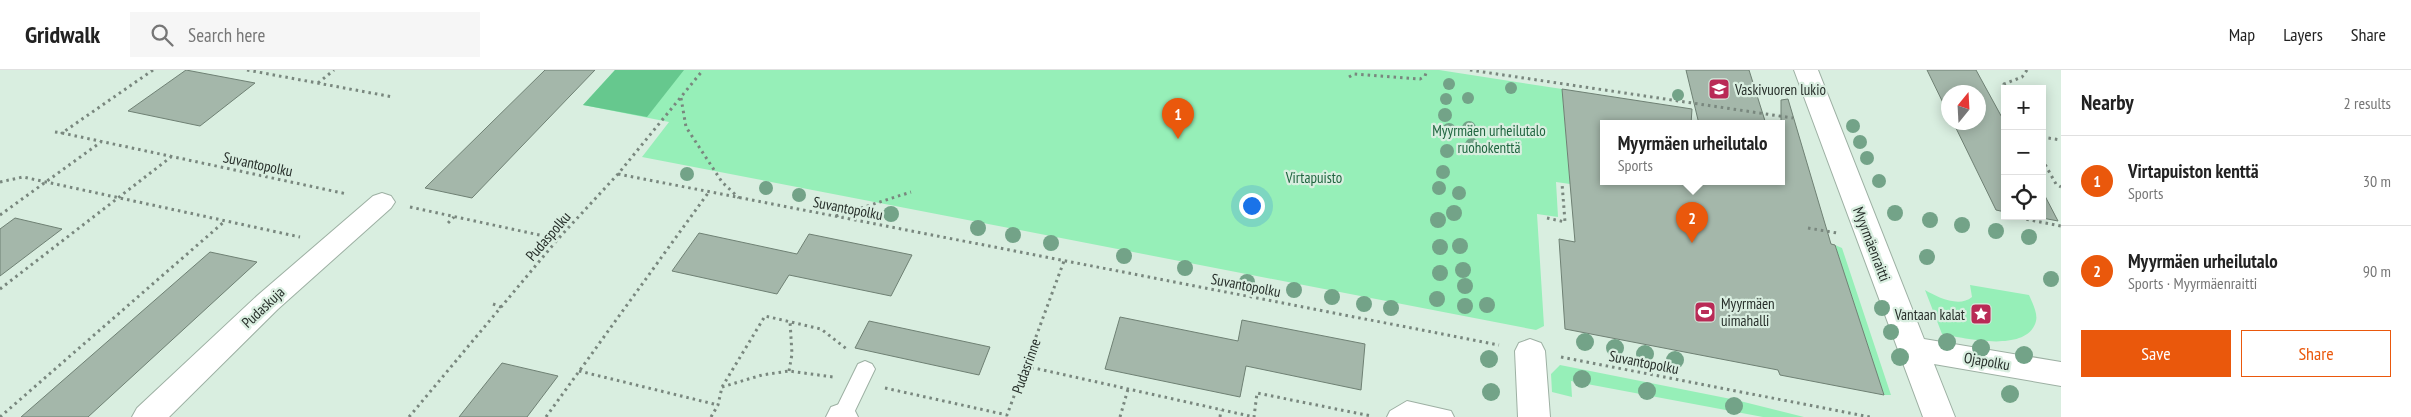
<!DOCTYPE html>
<html lang="en">
<head>
<meta charset="utf-8">
<style>
	:root { --surface:#fff; --page:#f6f6f6; --text:#222; --muted:#767676; --line:#e0e0e0; --accent:#ea580c }
	body { margin:0; font-family:"PT Sans Narrow",sans-serif; background:var(--page); color:var(--text) }
	.controls { position:absolute; right:15px; top:15px; display:grid; overflow:hidden; border-radius:0px; box-shadow:0 2px 12px #0003 }
	.controls button { width:45px; height:45px; display:grid; place-items:center; padding:0; border:0; border-bottom:1px solid var(--line); background:var(--surface); color:var(--text); font:25px sans-serif }
	.compass { position:absolute; left:1941px; top:15px; width:45px; height:45px; border-radius:50%; background:var(--surface); box-shadow:0 2px 12px #0003; rotate:18deg }
	.you { position:absolute; left:1251px; top:135px; width:18px; height:18px; margin:-12px; border:4px solid #fff; border-radius:50%; background:#1a73e8; box-shadow:0 0 0 8px #1a73e833 }
	.badge { display:grid; place-items:center; width:32px; height:32px; border-radius:50%; background:var(--accent); color:#fff; font-size:16px; font-weight:700 }
	.pin { position:absolute; translate:-50% -41px; filter:drop-shadow(0 1px 2px #0008) }
	.pin::after { content:''; position:absolute; top:26px; width:18px; height:15px; background:inherit; clip-path:polygon(0 0,100% 0,50% 100%) }
	.popup { position:absolute; left:1600px; top:50px; width:185px; height:65px; box-sizing:border-box; display:grid; place-content:center; border-radius:0px; background:var(--surface); filter:drop-shadow(0 1px 4px #0005); font-size:16px; white-space:nowrap; color:var(--muted) }
	.popup b { font-size:19px; color:var(--text) }
	.popup::after { content:''; position:absolute; left:50%; top:100%; margin-left:-10px; border:10px solid transparent; border-top-color:var(--surface) }
	.list { margin:0; padding:0; list-style:none }
	h2 { display:flex; justify-content:space-between; align-items:center; height:65px; margin:0; padding:0 20px; font-size:21px }
	h2 small { font-size:16px; font-weight:400; color:var(--muted) }
	.list li { display:grid; grid-template-columns:32px 1fr auto; gap:15px; align-items:center; box-sizing:border-box; height:90px; padding:0 20px; border-top:1px solid var(--line) }
	.list b { display:block; font-size:19px; white-space:nowrap }
	.list p { margin:0; font-size:16px; white-space:nowrap; color:var(--muted) }
	.list em { font-size:16px; font-style:normal; color:var(--muted) }
	.actions { display:flex; gap:10px; padding:15px 20px }
	.actions a { flex:1; padding:11px 0; border:1px solid var(--accent); border-radius:0px; text-align:center; font-size:18px; color:var(--accent) }
	.actions .main { background:var(--accent); color:#fff }
	.icon { flex:none; width:28px; height:28px; fill:none; stroke:currentColor; stroke-width:2; stroke-linecap:round; stroke-linejoin:round }
	.map { position:relative; flex:none; width:2061px; height:347px; overflow:hidden }
	header { display:flex; align-items:center; gap:30px; box-sizing:border-box; height:70px; padding:0 25px; background:var(--surface); border-bottom:1px solid var(--line) }
	header strong { font-size:24px }
	nav { display:flex; gap:28px; margin-inline-start:auto; font-size:18px }
	.search { width:350px; height:45px; background:var(--page); display:flex; align-items:center; gap:12px; box-sizing:border-box; padding:0 18px; border-radius:0px; color:var(--muted); font-size:19px }
	main { display:flex }
	aside { flex:1; background:var(--surface) }
	.map>svg:first-child { display:block }
	.green { fill:#96efb8 }
	.forest { fill:#66c88e }
	.building { fill:#a4b7aa; stroke:#6f8174 }
	.lines { fill:none; stroke-linecap:round; stroke-linejoin:round }
	.lane-casing { stroke:#9db0a3; stroke-width:2 }
	.street-casing { stroke:#9db0a3; stroke-width:2 }
	.path { stroke:#79877e; stroke-width:3; stroke-dasharray:2.5 4; stroke-linecap:butt }
	.lane { fill:#fff; fill-rule:evenodd }
	.street { fill:#fff; fill-rule:evenodd }
	.tree { fill:#73a388 }
	.labels { text-anchor:middle; dominant-baseline:central; stroke-width:4.5; stroke-linejoin:round; paint-order:stroke }
	.poi-label { font-size:15px; fill:#272f2a; stroke:#d9eee0; text-anchor:start }
	.park-label { font-size:15px; fill:#206540; stroke:#d9eee0 }
	.street-label { font-size:15px; fill:#272f2a; stroke:#d9eee0 }
</style>
</head>
<body>
<header>
<strong>Gridwalk</strong>
<div class="search"><svg class="icon" aria-label="search" viewBox="0 0 24 24"><circle cx="10" cy="10" r="6"/><path d="M15 15l6 6"/></svg>Search here</div>
<nav><a>Map</a><a>Layers</a><a>Share</a></nav>
</header>
<main>
<div class="map">
<svg width="2061" height="347" viewBox="0 0 2061 347">
	<rect width="100%" height="100%" fill="#d9eee0"/>
	<!-- green -->
	<path class="green" d="M 615,0 L 1439,0 L 1562,19 L 1570,114 L 1556,112 L 1558,147 L 1537,144 L 1544,256 L 1536,260 L 642,87 L 669,52 L 583,35 Z
		M 1835,175 L 1842,178 L 1891,325 L 1884,325 Z
		M 1970,215 L 2029,225 C 2032,232 2038,243 2036,251 C 2028,284 1963,268 1942,264 L 1925,220 C 1937,227 1959,238 1972,227 Z
		M 1560,295 L 1736,330 L 1804,347 L 1763,347 L 1571,311 L 1572,327 L 1552,322 L 1551,304 Z"/>
	<!-- forest -->
	<path class="forest" d="M 615,0 L 684,0 L 647,47 L 583,35 Z"/>
	<!-- building -->
	<path class="building" d="M 186,0 L 255,13 L 200,56 L 128,41 Z
		M 545,0 L 595,0 L 472,128 L 425,118 Z
		M 1686,0 L 1749,0 L 1766,54 L 1699,54 Z
		M 1927,0 L 1976,0 L 1999,42 L 2005,53 L 2005,142 L 1996,140 L 1953,52 L 1978,52 L 1978,22 L 1948,22 L 1948,43 Z
		M 1562,19 L 1692,39 L 1691,54 L 1603,54 L 1603,112 L 1781,112 L 1781,30 L 1788,29 L 1831,174 L 1835,175 L 1884,325 L 1780,305 L 1778,300 L 1565,259 L 1559,169 L 1575,172 Z
		M 2042,122 L 2045,126 L 2058,151 L 2032,146 L 2042,146 Z
		M 15,148 L 62,159 L 0,206 L 0,159 Z
		M 699,163 L 797,184 L 809,164 L 912,185 L 891,226 L 789,205 L 777,224 L 672,201 Z
		M 210,182 L 257,192 L 88,347 L 21,347 Z
		M 1120,247 L 1238,271 L 1242,250 L 1365,274 L 1361,320 L 1246,296 L 1240,327 L 1105,299 Z
		M 869,251 L 990,277 L 979,305 L 855,278 Z
		M 502,293 L 558,306 L 527,347 L 459,347 Z"/>
	<g class="lines">
		<!-- lane casing -->
		<g class="lane-casing">
			<path id="lane" d="M 865,291 L 872,294 L 875,299 L 852,347 L 832,347 L 858,294 Z
				M 1407,331 L 1451,341 L 1454,347 L 1387,347 L 1390,341 Z"/>
		</g>
		<!-- street casing -->
		<g class="street-casing">
			<path id="street" d="M 1794,0 L 1818,0 L 1924,269 L 2061,292 L 2061,316 L 1934,294 L 1955,347 L 1923,347 Z
				M 382,123 L 391,126 L 395,132 L 391,138 L 278,239 L 169,347 L 132,347 L 137,338 L 258,225 L 373,126 Z
				M 1530,269 L 1541,273 L 1545,281 L 1550,347 L 1518,347 L 1515,281 L 1519,273 Z
				M 842,333 L 853,337 L 858,347 L 826,347 L 831,337 Z"/>
		</g>
		<!-- path -->
		<path class="path" d="M 153,0 L 62,63 L 347,124
			M 247,0 L 393,27
			M 1470,0 L 1793,48
			M 1349,7 L 1354,4 L 1420,9 L 1425,6 L 1427,0
			M 318,13 L 334,0
			M 2005,21 L 2004,14 L 2022,7 L 2027,0
			M 681,28 L 686,57 L 722,112 L 739,128
			M 55,62 L 62,63
			M 2042,67 L 2061,70
			M 2042,89 L 2056,114 L 2061,117
			M 618,104 L 1499,275
			M 0,112 L 23,107 L 300,167
			M 410,137 L 558,169
			M 0,145 L 101,72
			M 836,146 L 911,122
			M 1547,148 L 1565,152 L 1562,113
			M 2020,148 L 2061,156
			M 448,153 L 454,147
			M 1808,158 L 1837,163
			M 0,219 L 171,87
			M 493,234 L 501,237
			M 1561,287 L 1870,347
			M 1025,296 L 1254,347 L 1257,323 L 1371,346
			M 579,301 L 718,335
			M 789,301 L 792,284 L 790,251
			M 722,317 L 762,305 L 789,301 L 833,307
			M 885,318 L 1007,345 L 1064,191
			M 0,347 L 225,151
			M 409,347 L 558,169 L 618,104 L 703,0
			M 546,347 L 708,123
			M 711,347 L 718,335 L 722,317 L 765,246 L 821,259 L 848,280
			M 1120,347 L 1128,319
			M 1220,347 L 1221,340"/>
		<!-- lane -->
		<use href="#lane" class="lane"/>
		<!-- street -->
		<use href="#street" class="street"/>
	</g>
	<!-- trees -->
	<g class="tree">
		<circle cx="1449" cy="14" r="6"/>
		<circle cx="1511" cy="18" r="6"/>
		<circle cx="1678" cy="25" r="6"/>
		<circle cx="1468" cy="28" r="6"/>
		<circle cx="1446" cy="29" r="6"/>
		<circle cx="1445" cy="45" r="7"/>
		<circle cx="1853" cy="56" r="7"/>
		<circle cx="1469" cy="58" r="7"/>
		<circle cx="1449" cy="60" r="7"/>
		<circle cx="1860" cy="72" r="7"/>
		<circle cx="1472" cy="75" r="7"/>
		<circle cx="1447" cy="81" r="7"/>
		<circle cx="1867" cy="88" r="7"/>
		<circle cx="1443" cy="102" r="7"/>
		<circle cx="687" cy="104" r="7"/>
		<circle cx="1879" cy="111" r="7"/>
		<circle cx="766" cy="118" r="7"/>
		<circle cx="1439" cy="118" r="7"/>
		<circle cx="1459" cy="123" r="7"/>
		<circle cx="799" cy="125" r="7"/>
		<circle cx="1454" cy="143" r="8"/>
		<circle cx="1895" cy="143" r="8"/>
		<circle cx="891" cy="144" r="8"/>
		<circle cx="1438" cy="150" r="8"/>
		<circle cx="1930" cy="150" r="8"/>
		<circle cx="1962" cy="155" r="8"/>
		<circle cx="978" cy="158" r="8"/>
		<circle cx="1996" cy="161" r="8"/>
		<circle cx="1013" cy="165" r="8"/>
		<circle cx="2029" cy="167" r="8"/>
		<circle cx="1051" cy="173" r="8"/>
		<circle cx="1460" cy="176" r="8"/>
		<circle cx="1440" cy="177" r="8"/>
		<circle cx="1124" cy="186" r="8"/>
		<circle cx="1927" cy="187" r="8"/>
		<circle cx="1185" cy="198" r="8"/>
		<circle cx="1463" cy="200" r="8"/>
		<circle cx="1440" cy="203" r="8"/>
		<circle cx="2051" cy="209" r="8"/>
		<circle cx="1247" cy="212" r="8"/>
		<circle cx="1465" cy="216" r="8"/>
		<circle cx="1294" cy="220" r="8"/>
		<circle cx="1332" cy="227" r="8"/>
		<circle cx="1437" cy="229" r="8"/>
		<circle cx="1364" cy="234" r="8"/>
		<circle cx="1487" cy="235" r="8"/>
		<circle cx="1465" cy="236" r="8"/>
		<circle cx="1391" cy="238" r="8"/>
		<circle cx="1882" cy="238" r="8"/>
		<circle cx="1891" cy="262" r="8"/>
		<circle cx="1585" cy="272" r="9"/>
		<circle cx="1947" cy="272" r="9"/>
		<circle cx="1615" cy="278" r="9"/>
		<circle cx="1981" cy="278" r="9"/>
		<circle cx="1645" cy="284" r="9"/>
		<circle cx="2024" cy="285" r="9"/>
		<circle cx="1900" cy="287" r="9"/>
		<circle cx="1489" cy="289" r="9"/>
		<circle cx="1675" cy="290" r="9"/>
		<circle cx="1582" cy="309" r="9"/>
		<circle cx="1647" cy="321" r="9"/>
		<circle cx="1491" cy="322" r="9"/>
		<circle cx="2010" cy="324" r="9"/>
		<circle cx="1734" cy="336" r="9"/>
	</g>
	<!-- icons -->
	<defs>
		<g id="school-square" transform="scale(1.125)"><rect x="-9" y="-9" width="18" height="18" rx="4" fill="#b92a56" stroke="#d9eee0"/><path d="M0-5L7-2L0 1L-7-2ZM-4 1L0 2.5L4 1V4Q0 6-4 4Z" fill="#fff"/></g>
		<g id="stadium-square" transform="scale(1.125)"><rect x="-9" y="-9" width="18" height="18" rx="4" fill="#b92a56" stroke="#d9eee0"/><path d="M0-5a6.5 5 0 1 0 0 10a6.5 5 0 1 0 0-10ZM-3.5-1.8h7v3.6h-7Z" fill="#fff"/></g>
		<g id="sight-square" transform="scale(1.125)"><rect x="-9" y="-9" width="18" height="18" rx="4" fill="#b92a56" stroke="#d9eee0"/><path d="M0-6L1.8-2.2L6-1.7L2.9 1.2L3.7 5.4L0 3.3L-3.7 5.4L-2.9 1.2L-6-1.7L-1.8-2.2Z" fill="#fff"/></g>
	</defs>
	<g fill-rule="evenodd">
		<use href="#school-square" x="1719" y="19"/>
		<use href="#stadium-square" x="1705" y="242"/>
		<use href="#sight-square" x="1981" y="244"/>
	</g>
	<g class="labels">
		<!-- poi labels -->
		<g class="poi-label">
			<text x="1735" y="19">Vaskivuoren lukio</text>
			<text x="1721" y="233">Myyrmäen<tspan x="1721" dy="17">uimahalli</tspan></text>
			<text x="1965" y="244" text-anchor="end">Vantaan kalat</text>
		</g>
		<!-- park labels -->
		<g class="park-label">
			<text x="1489" y="60">Myyrmäen urheilutalo<tspan x="1489" dy="17">ruohokenttä</tspan></text>
			<text x="1314" y="107">Virtapuisto</text>
		</g>
		<!-- street labels -->
		<g class="street-label">
			<text transform="translate(258 94) rotate(12)">Suvantopolku</text>
			<text transform="translate(848 138) rotate(11)">Suvantopolku</text>
			<text transform="translate(548 166) rotate(-49)">Pudaspolku</text>
			<text transform="translate(1872 174) rotate(69)">Myyrmäenraitti</text>
			<text transform="translate(1246 215) rotate(11)">Suvantopolku</text>
			<text transform="translate(263 237) rotate(-43)">Pudaskuja</text>
			<text transform="translate(1987 291) rotate(10)">Ojapolku</text>
			<text transform="translate(1644 292) rotate(11)">Suvantopolku</text>
			<text transform="translate(1026 296) rotate(-70)">Pudasrinne</text>
		</g>
	</g>
</svg>
<div class="controls">
<button>+</button>
<button>−</button>
<button><svg class="icon" aria-label="locate" viewBox="0 0 24 24"><circle cx="12" cy="12" r="6"/><path d="M12 2v4M12 18v4M2 12h4M18 12h4"/></svg></button>
</div>
<svg class="compass" viewBox="-18 -18 36 36"><path d="M0-13l5 13h-10z" fill="#e53935"/><path d="M0 13l5-13h-10z" fill="#767676"/></svg>
<div class="you"></div>
<div class="pin badge" style="left:1178px;top:69px">1</div>
<div class="pin badge" style="left:1692px;top:173px">2</div>
<div class="popup"><b>Myyrmäen urheilutalo</b>Sports</div>
</div>
<aside>
<h2>Nearby<small>2 results</small></h2>
<ul class="list">
<li><span class="badge">1</span><div><b>Virtapuiston kenttä</b><p>Sports</p></div><em>30 m</em></li>
<li><span class="badge">2</span><div><b>Myyrmäen urheilutalo</b><p>Sports · Myyrmäenraitti</p></div><em>90 m</em></li>
</ul>
<div class="actions"><a class="main">Save</a><a>Share</a></div>
</aside>
</main>
</body>
</html>
